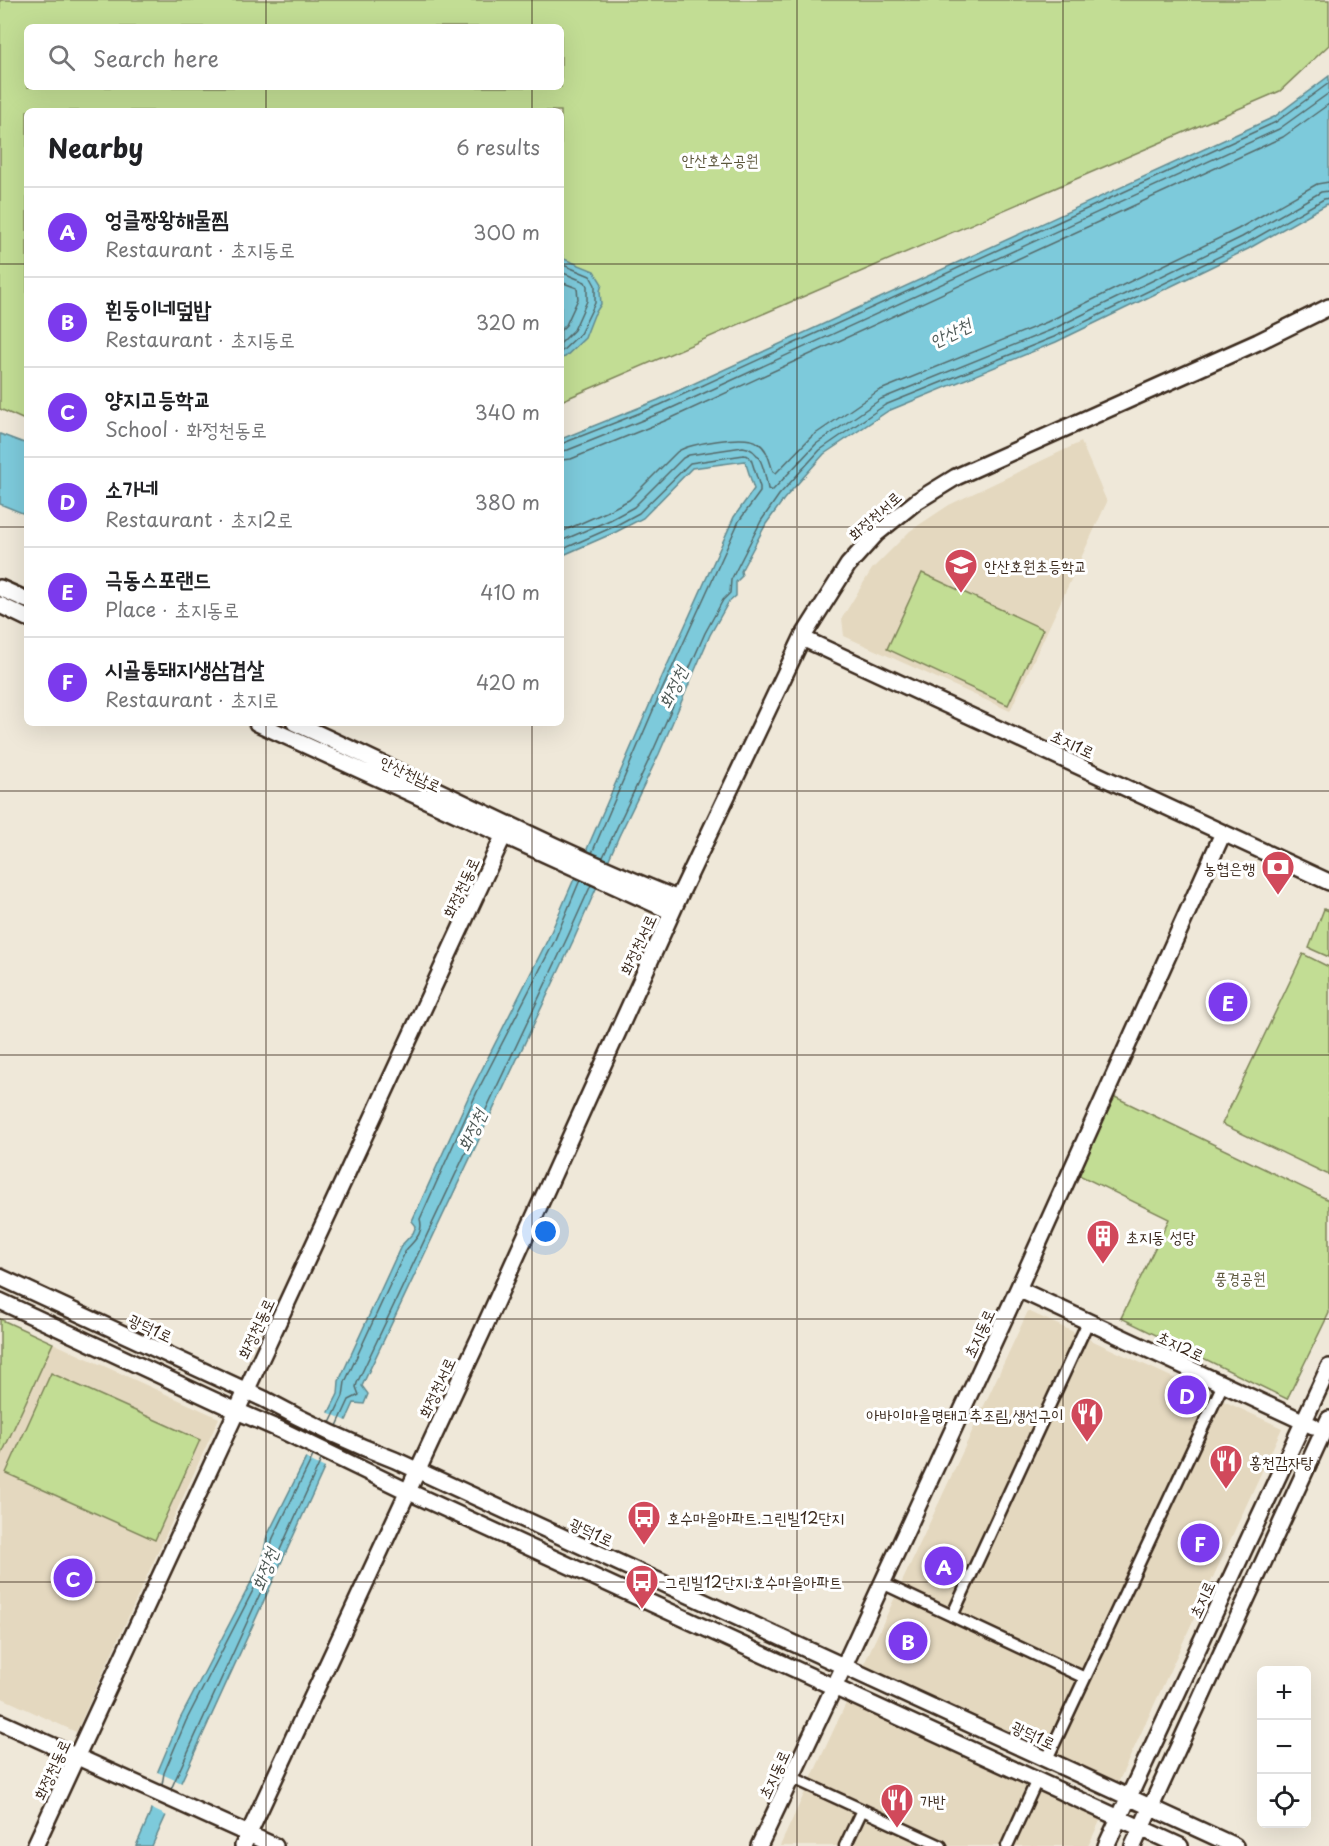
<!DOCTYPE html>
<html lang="en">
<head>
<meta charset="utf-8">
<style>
	:root { --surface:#fff; --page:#f2f2f2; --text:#202124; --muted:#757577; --line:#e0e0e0; --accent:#7c3aed }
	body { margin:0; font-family:"Playpen Sans","Poor Story",sans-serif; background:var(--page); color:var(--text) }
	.controls { position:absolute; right:18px; bottom:18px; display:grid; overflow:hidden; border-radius:9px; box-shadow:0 6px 24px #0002 }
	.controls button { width:54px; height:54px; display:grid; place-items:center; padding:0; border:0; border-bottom:2px solid var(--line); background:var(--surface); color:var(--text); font:30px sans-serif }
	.you { position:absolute; left:546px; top:1232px; width:21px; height:21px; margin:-15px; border:4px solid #fff; border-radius:50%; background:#1a73e8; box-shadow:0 0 0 9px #1a73e833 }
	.badge { display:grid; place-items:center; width:39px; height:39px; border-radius:50%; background:var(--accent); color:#fff; font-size:20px; font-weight:700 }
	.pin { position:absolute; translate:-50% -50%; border:3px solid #fff; box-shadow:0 2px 6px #0006 }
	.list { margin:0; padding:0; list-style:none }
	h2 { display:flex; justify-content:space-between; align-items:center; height:78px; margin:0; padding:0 24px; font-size:26px }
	h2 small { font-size:20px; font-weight:400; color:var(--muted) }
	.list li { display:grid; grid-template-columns:39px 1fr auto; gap:18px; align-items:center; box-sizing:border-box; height:90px; padding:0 24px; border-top:2px solid var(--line) }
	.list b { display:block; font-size:22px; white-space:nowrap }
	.list p { margin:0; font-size:20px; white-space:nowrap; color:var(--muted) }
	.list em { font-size:20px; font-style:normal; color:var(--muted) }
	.icon { flex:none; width:33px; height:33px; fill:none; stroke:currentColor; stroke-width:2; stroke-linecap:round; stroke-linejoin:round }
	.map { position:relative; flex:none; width:1329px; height:1846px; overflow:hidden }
	.search { position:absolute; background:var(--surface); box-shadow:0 6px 24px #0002; left:24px; top:24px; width:540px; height:66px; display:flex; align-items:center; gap:15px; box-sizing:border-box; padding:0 21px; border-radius:9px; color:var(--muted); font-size:22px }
	.panel { position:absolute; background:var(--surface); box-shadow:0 6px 24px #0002; left:24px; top:108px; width:540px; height:618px; border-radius:9px }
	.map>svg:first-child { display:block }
	.built { fill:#e4d8bf }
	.green { fill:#c2dd94; stroke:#7e8459; stroke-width:1.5; fill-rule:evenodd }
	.water { fill:#7dcadb; stroke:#638a8f; stroke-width:1.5 }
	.pier { fill:#efe8d9 }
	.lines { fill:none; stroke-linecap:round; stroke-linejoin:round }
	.shore { stroke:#556a6a; stroke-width:1.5 }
	.street-casing { stroke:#3b2a1e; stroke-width:15 }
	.secondary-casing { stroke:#3b2a1e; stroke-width:20 }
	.street { stroke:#fff; stroke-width:10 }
	.secondary { stroke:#fff; stroke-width:15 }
	.grid { fill:none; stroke:#3b2a1e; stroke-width:1.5; stroke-opacity:0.55 }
	.labels { text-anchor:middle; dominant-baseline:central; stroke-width:6; stroke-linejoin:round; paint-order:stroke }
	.park-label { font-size:16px; fill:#5d573c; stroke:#fff }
	.street-label { font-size:16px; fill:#3b2a1e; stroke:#fff }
	.poi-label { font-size:16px; fill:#3b2a1e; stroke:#fff; text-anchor:start }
	.water-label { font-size:18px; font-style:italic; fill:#4f5a57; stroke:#fff }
</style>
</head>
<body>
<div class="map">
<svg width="1329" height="1846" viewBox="0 0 1329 1846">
	<rect width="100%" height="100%" fill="#efe8d9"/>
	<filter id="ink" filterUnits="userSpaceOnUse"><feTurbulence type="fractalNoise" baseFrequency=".0167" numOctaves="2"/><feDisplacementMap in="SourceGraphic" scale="12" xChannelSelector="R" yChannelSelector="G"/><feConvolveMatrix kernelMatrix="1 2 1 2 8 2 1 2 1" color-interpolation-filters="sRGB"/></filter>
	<g filter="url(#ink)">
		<!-- built -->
		<path class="built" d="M 1081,442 L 1107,502 L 1010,711 L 844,636 L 842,618 L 872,569 L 910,531 L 949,505 Z
			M 1028,1311 L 1282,1428 L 1118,1783 L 863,1666 Z
			M 53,1343 L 219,1418 L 76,1732 L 0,1697 L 0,1458 Z
			M 847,1701 L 1101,1819 L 1088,1846 L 780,1846 Z"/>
		<!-- green -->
		<path class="green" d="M 0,0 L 1329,0 L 1329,45 L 1280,91 L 561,401 L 561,111 L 27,111 L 27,421 L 0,409 ZM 27,27 L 561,27 L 561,87 L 27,87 Z
			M 922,573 L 1043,629 L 1008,705 L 887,649 Z
			M 1324,909 L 1329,911 L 1329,957 L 1309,948 Z
			M 1303,954 L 1329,967 L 1329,1175 L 1222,1124 Z
			M 1115,1097 L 1329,1200 L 1329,1313 L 1287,1399 L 1121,1318 L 1169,1219 L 1077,1174 Z
			M 0,1319 L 53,1343 L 0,1458 Z
			M 51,1373 L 200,1440 L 155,1540 L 6,1473 Z"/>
		<!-- water -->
		<path class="water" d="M 1329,76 L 1329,203 L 1248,249 L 1056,342 L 888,411 L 824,454 L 784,499 L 766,524 L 741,571 L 742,576 L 736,582 L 736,596 L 728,603 L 710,635 L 659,754 L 619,836 L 574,939 L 362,1386 L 368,1394 L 364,1404 L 354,1403 L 152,1846 L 136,1846 L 150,1814 L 158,1771 L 180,1719 L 262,1561 L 267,1536 L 338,1394 L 339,1381 L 401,1246 L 413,1233 L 416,1226 L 412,1221 L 472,1089 L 548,939 L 652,699 L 734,517 L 754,489 L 745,461 L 692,468 L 643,518 L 616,532 L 561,556 L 561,439 L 658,400 L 1274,117 Z
			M 561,250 L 564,259 L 594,271 L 602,284 L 600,291 L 601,304 L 594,315 L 585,338 L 565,357 L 561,358 Z
			M 0,434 L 27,444 L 27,515 L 0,504 Z"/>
		<!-- pier -->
		<path class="pier" d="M 325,1411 L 349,1422 L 327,1469 L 303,1457 Z
			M 155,1771 L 184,1784 L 169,1817 L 148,1807 Z"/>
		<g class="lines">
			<!-- shore -->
			<path class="shore" d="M 561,264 L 590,276 L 595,285 L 595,303 L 580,334 L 561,352
				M 561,272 L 585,282 L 587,286 L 587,301 L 574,330 L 561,343
				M 561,282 L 577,288 L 578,299 L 566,325 L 561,330
				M 561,444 L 660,405 L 1276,122 L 1329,83
				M 561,451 L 568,450 L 663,412 L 1279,129 L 1329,93
				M 561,460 L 571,459 L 667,420 L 1283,137 L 1329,104
				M 561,532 L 606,512 L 629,500 L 677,452 C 688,443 747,434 758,443 C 768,449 769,461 773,471 L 776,473 L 811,437 L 878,391 L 1047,322 L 1238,229 L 1317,184 L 1329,182
				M 561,541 L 610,520 L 634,507 L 683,458 L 689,455 L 743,447 C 762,449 765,474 768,489 L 772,491 L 816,444 L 881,399 L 1051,330 L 1242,237 L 1321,192 L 1329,191
				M 561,550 L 613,527 L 639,513 L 690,463 L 744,455 L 748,456 L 751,459 L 760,487 L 760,492 L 739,521 L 657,701 L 592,853
				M 603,857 L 653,751 L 705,633 L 723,600 L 730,593 L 731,580 L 761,521 L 779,495 L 820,450 L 885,405 L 1054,337 L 1245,244 L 1324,199 L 1329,198
				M 330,1423 L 343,1396 L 345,1382 L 406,1250 C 415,1240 424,1233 420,1219 L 477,1092 L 554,942 L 580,880
				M 337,1426 L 349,1400 L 359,1395 L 356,1387 L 357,1383 L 568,936 L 591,885
				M 162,1785 L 164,1773 L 186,1721 L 267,1563 L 273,1538 L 313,1456
				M 171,1789 L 321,1460"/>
			<!-- street casing -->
			<g class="street-casing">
				<path id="street" d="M 882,1583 L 1085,1678
					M 952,1616 L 1088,1322
					M 1047,1759 L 1223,1384
					M 791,1777 L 941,1846
					M 845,1846 L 862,1810
					M 1007,1846 L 1037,1780"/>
			</g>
			<!-- secondary casing -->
			<g class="secondary-casing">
				<path id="secondary" d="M 0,588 L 27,600
					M 0,605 L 27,618
					M 802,638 L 1329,882
					M 257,723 L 672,912
					M 295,723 C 423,781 547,847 678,899
					M 0,1277 L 264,1399 C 306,1422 350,1443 395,1460 L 1235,1846
					M 1018,1289 L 1313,1426
					M 0,1301 L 237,1411 L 283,1431 L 407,1491 L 1180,1846
					M 0,1722 L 275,1846
					M 35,1846 L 508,826
					M 243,1846 L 483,1330 L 678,899 L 802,638 L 848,565 L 876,534 L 917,501 L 956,477 L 1258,342 L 1329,307
					M 759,1846 L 844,1666 L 1018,1289 L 1223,833
					M 1106,1846 L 1329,1367
					M 1133,1846 L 1329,1419"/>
			</g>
			<!-- street -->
			<use href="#street" class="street"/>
			<!-- secondary -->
			<use href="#secondary" class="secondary"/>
		</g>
	</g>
	<!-- grid -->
	<path class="grid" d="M 266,0 L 266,27M 532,0 L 532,27M 797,0 L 797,1846M 1063,0 L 1063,1846M 266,87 L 266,111M 532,87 L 532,111M 0,264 L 27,264M 561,264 L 1329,264M 0,527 L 27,527M 561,527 L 1329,527M 266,723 L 266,1846M 532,723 L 532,1846M 0,791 L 1329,791M 0,1055 L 1329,1055M 0,1319 L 1329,1319M 0,1582 L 1329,1582"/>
	<!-- icons -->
	<defs>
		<g id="school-pin" transform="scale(1.725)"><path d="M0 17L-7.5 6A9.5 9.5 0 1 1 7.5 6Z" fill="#d1495b" stroke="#fff"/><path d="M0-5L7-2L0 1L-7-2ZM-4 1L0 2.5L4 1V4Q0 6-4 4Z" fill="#fff"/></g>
		<g id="bank-pin" transform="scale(1.725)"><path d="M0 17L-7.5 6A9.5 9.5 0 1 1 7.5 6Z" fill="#d1495b" stroke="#fff"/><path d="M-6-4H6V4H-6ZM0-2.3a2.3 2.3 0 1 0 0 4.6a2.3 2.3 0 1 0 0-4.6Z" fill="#fff"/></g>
		<g id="building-pin" transform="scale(1.725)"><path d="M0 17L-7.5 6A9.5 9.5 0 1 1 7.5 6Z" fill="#d1495b" stroke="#fff"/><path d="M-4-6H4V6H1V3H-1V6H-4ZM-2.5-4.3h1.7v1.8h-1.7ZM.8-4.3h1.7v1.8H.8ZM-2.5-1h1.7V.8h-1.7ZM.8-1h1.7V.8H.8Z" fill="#fff"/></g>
		<g id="restaurant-pin" transform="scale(1.725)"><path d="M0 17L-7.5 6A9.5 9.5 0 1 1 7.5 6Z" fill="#d1495b" stroke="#fff"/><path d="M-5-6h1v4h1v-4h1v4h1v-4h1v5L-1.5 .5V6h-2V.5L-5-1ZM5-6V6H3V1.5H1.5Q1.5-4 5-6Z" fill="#fff"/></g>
		<g id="bus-pin" transform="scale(1.725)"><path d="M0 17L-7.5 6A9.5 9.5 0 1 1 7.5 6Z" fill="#d1495b" stroke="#fff"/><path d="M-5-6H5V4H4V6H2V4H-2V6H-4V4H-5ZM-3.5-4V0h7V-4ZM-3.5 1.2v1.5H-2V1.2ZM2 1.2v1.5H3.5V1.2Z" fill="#fff"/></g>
	</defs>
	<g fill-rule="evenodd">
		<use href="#school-pin" x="961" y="565"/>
		<use href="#bank-pin" x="1278" y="867"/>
		<use href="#building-pin" x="1103" y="1236"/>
		<use href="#restaurant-pin" x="1087" y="1414"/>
		<use href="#restaurant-pin" x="1226" y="1461"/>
		<use href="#bus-pin" x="644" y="1517"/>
		<use href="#bus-pin" x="642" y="1581"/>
		<use href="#restaurant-pin" x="897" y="1800"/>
	</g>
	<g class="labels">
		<!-- park labels -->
		<g class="park-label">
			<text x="720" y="159">안산호수공원</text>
			<text x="1240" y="1277">풍경공원</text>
		</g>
		<!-- street labels -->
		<g class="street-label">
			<text transform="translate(874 515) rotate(-42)">화정천서로</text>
			<text transform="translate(1073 743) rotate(25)">초지1로</text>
			<text transform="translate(411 773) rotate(24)">안산천남로</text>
			<text transform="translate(460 887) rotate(-65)">화정천동로</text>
			<text transform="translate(637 944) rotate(-65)">화정천서로</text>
			<text transform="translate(151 1327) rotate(25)">광덕1로</text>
			<text transform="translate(255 1328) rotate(-65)">화정천동로</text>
			<text transform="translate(978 1333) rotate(-65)">초지동로</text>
			<text transform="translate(1181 1345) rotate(25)">초지2로</text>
			<text transform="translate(436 1387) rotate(-65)">화정천서로</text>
			<text transform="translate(592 1531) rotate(25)">광덕1로</text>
			<text transform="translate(1201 1599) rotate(-65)">초지로</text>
			<text transform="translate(1034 1734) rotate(25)">광덕1로</text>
			<text transform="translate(51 1769) rotate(-65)">화정천동로</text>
			<text transform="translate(773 1774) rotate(-65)">초지동로</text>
		</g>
		<!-- poi labels -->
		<g class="poi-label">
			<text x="984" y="565">안산호원초등학교</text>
			<text x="1255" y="867" text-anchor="end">농협은행</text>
			<text x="1126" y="1236">초지동 성당</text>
			<text x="1064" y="1414" text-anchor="end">아바이마을명태고추조림,생선구이</text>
			<text x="1249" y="1461">홍천감자탕</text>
			<text x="667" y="1517">호수마을아파트.그린빌12단지</text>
			<text x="665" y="1581">그린빌12단지.호수마을아파트</text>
			<text x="920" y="1800">가반</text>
		</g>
		<!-- water labels -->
		<g class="water-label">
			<text transform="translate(950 332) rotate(-26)">안산천</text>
			<text transform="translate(672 687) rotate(-65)">화정천</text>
			<text transform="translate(471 1130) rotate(-65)">화정천</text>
			<text transform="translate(264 1569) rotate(-70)">화정천</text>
		</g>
	</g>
</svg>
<div class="controls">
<button>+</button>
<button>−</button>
<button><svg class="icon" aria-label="locate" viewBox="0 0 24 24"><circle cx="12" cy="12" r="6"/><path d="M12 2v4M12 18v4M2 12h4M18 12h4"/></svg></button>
</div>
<div class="you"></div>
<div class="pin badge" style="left:944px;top:1566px">A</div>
<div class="pin badge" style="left:908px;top:1641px">B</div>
<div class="pin badge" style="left:73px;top:1578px">C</div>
<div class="pin badge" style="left:1187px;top:1395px">D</div>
<div class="pin badge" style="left:1228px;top:1002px">E</div>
<div class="pin badge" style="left:1200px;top:1543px">F</div>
<div class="search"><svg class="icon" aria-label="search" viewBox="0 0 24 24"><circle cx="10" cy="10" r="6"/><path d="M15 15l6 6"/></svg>Search here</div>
<section class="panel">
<h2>Nearby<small>6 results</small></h2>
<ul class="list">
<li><span class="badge">A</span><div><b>엉클짱왕해물찜</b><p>Restaurant · 초지동로</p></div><em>300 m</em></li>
<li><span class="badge">B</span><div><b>흰둥이네덮밥</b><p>Restaurant · 초지동로</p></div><em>320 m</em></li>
<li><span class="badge">C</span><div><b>양지고등학교</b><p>School · 화정천동로</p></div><em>340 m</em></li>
<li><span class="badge">D</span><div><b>소가네</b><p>Restaurant · 초지2로</p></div><em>380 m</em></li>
<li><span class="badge">E</span><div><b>극동스포랜드</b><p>Place · 초지동로</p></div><em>410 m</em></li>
<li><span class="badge">F</span><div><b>시골통돼지생삼겹살</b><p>Restaurant · 초지로</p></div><em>420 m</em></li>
</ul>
</section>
</div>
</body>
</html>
